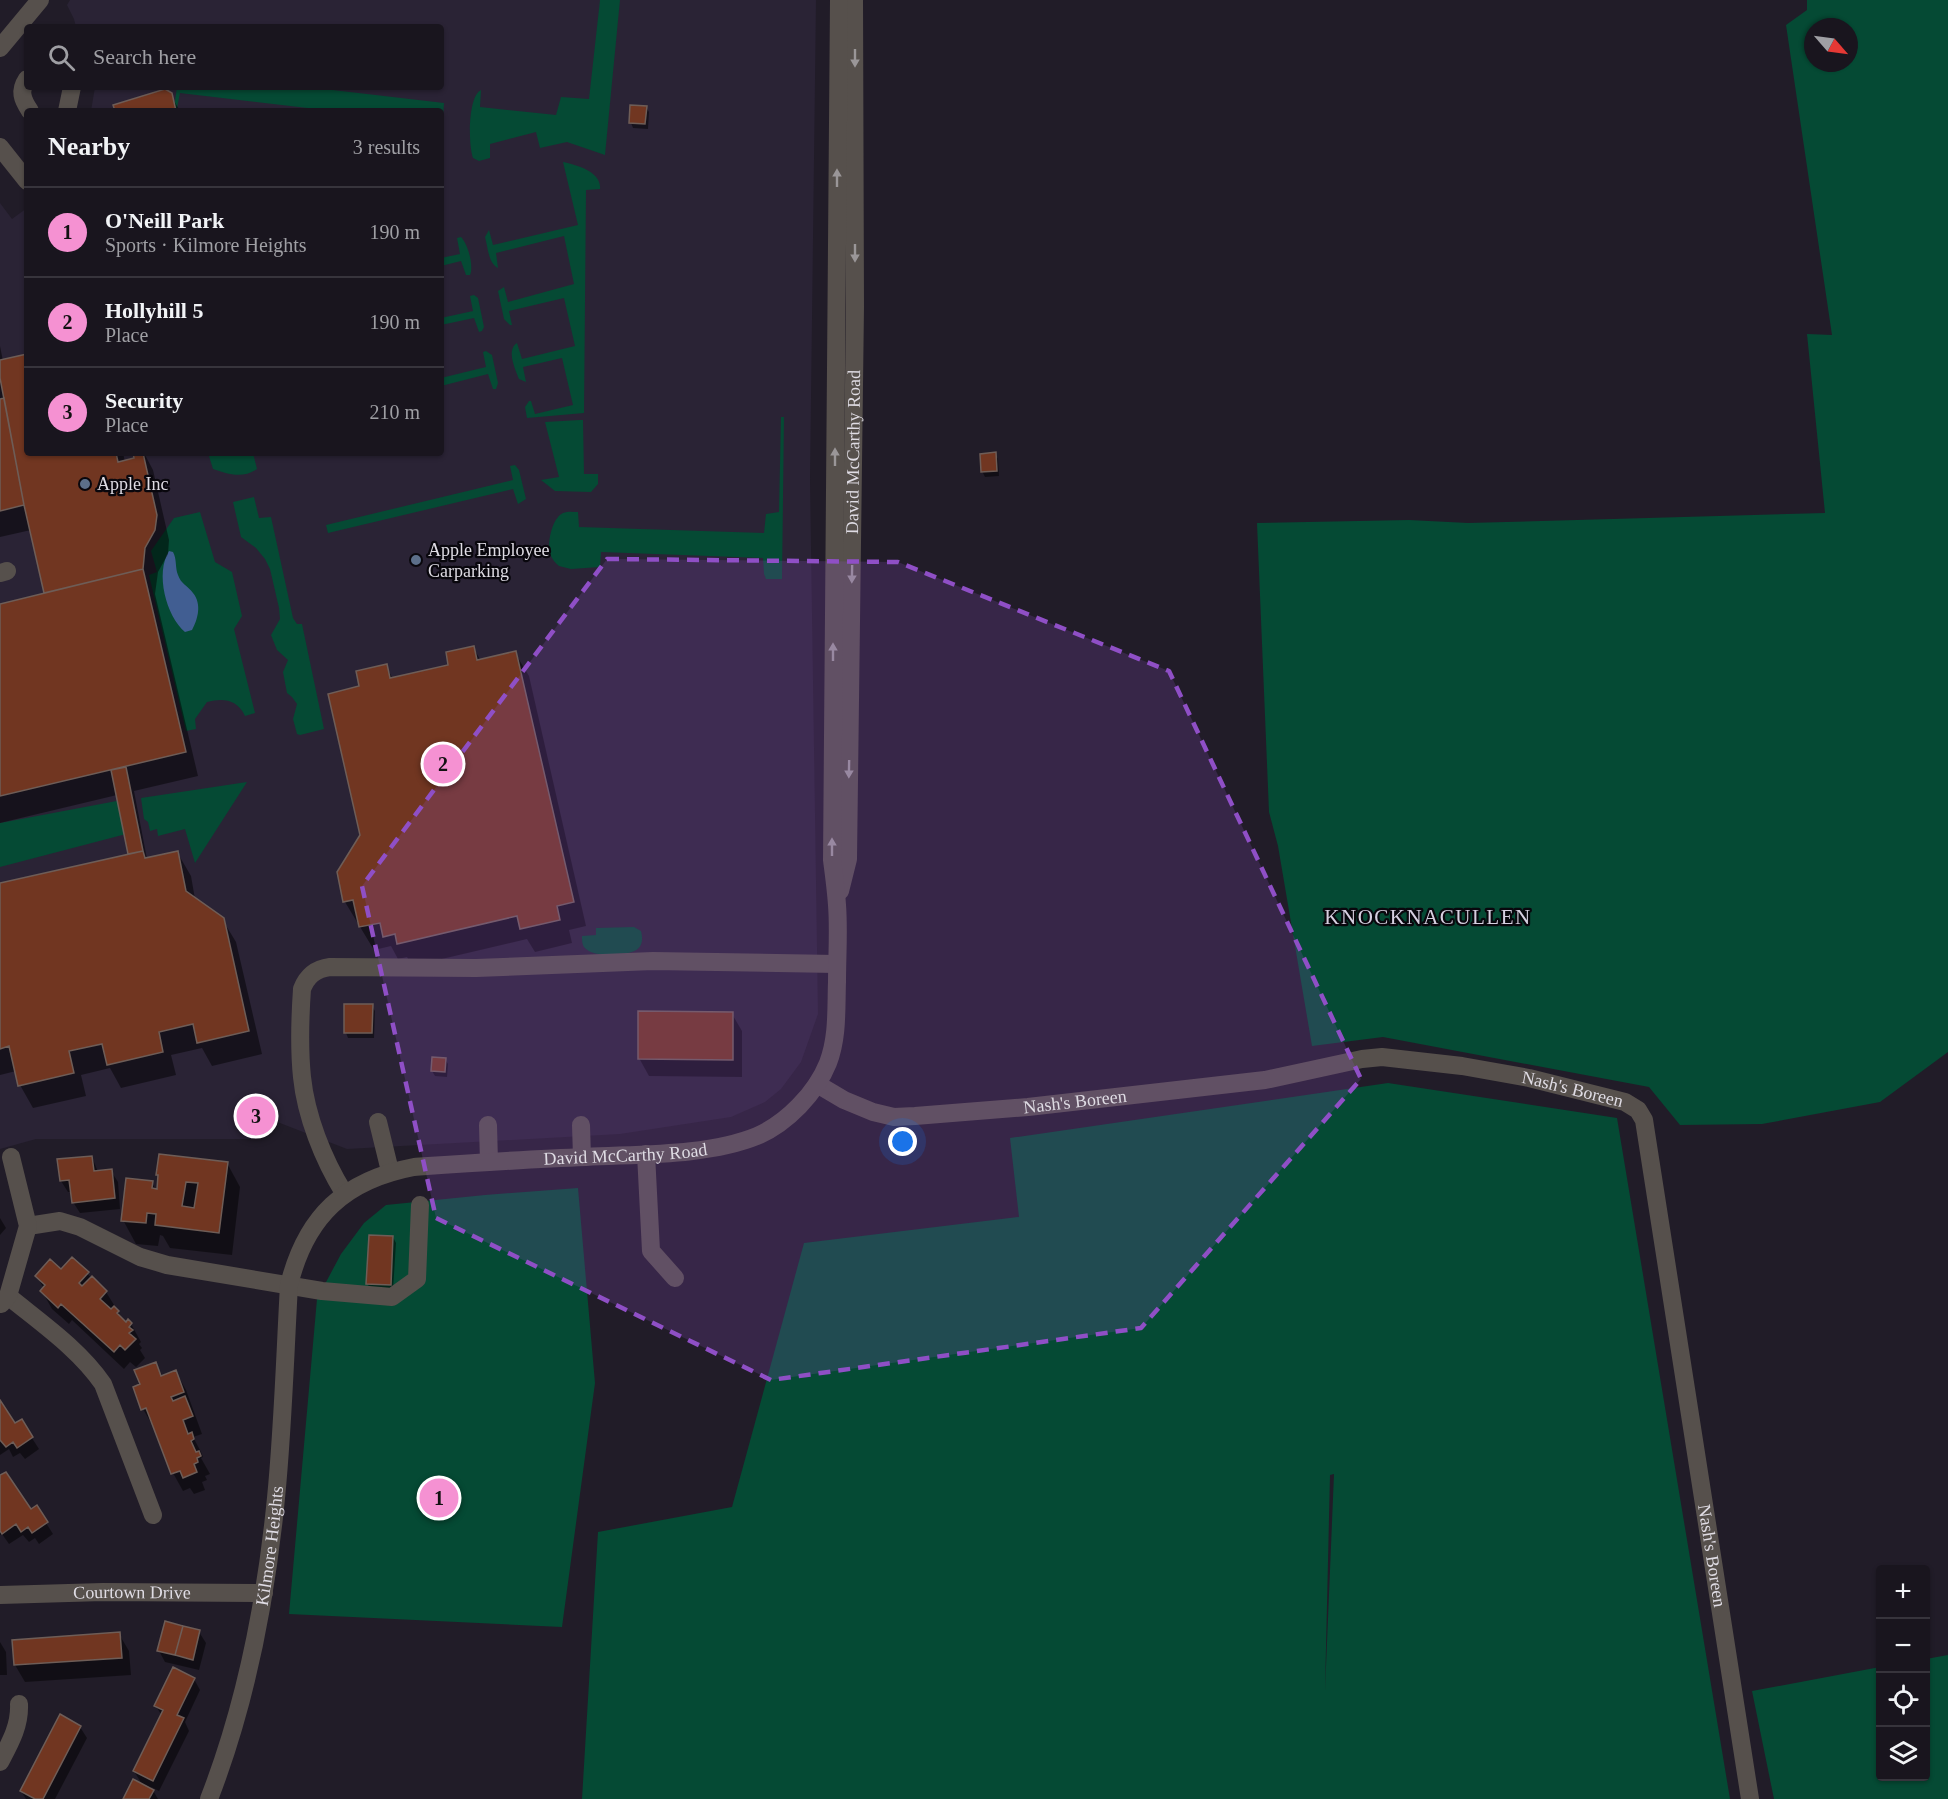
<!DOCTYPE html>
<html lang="en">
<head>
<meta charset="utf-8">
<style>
	:root { --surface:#19151e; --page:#221e27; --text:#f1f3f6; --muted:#9f9fa4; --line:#37343c; --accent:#f591d2 }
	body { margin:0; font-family:"Times New Roman",serif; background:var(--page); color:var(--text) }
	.controls { position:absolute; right:18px; bottom:18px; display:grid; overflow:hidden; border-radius:6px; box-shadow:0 2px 4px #0004 }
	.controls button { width:54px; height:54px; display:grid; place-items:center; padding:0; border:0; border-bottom:2px solid var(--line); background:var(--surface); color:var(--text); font:30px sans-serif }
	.compass { position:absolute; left:1804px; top:18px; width:54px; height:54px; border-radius:50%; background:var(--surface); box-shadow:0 2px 4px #0004; rotate:118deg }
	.you { position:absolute; left:903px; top:1142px; width:21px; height:21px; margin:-15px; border:4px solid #fff; border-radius:50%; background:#1a73e8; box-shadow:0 0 0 9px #1a73e833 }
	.badge { display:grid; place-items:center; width:39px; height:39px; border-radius:50%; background:var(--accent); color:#111; font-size:20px; font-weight:700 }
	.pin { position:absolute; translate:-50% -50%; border:3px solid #fff; box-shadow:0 2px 6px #0006 }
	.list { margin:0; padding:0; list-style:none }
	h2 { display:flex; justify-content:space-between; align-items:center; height:78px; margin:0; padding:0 24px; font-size:26px }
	h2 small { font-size:20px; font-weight:400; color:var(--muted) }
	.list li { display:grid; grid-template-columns:39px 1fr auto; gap:18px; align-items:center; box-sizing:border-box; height:90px; padding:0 24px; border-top:2px solid var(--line) }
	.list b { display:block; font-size:22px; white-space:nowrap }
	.list p { margin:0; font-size:20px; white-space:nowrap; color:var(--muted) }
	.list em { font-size:20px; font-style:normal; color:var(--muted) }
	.icon { flex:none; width:33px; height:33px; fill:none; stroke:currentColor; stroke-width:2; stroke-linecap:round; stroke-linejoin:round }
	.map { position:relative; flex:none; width:1948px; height:1799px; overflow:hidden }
	.search { position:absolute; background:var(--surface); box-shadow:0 2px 4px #0004; left:24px; top:24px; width:420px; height:66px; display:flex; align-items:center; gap:15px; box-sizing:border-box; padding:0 21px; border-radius:6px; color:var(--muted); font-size:22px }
	.panel { position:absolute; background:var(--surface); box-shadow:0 2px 4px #0004; left:24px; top:108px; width:420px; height:348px; border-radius:6px }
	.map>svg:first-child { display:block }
	.built { fill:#2a2335 }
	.green { fill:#054a34; fill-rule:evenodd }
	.water { fill:#415e92 }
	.shadow { fill:#0007 }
	.building { fill:#713621; stroke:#6e5d57; stroke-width:1.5; fill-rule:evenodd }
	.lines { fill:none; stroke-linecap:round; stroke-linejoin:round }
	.minor { stroke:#56504c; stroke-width:18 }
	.oneway { fill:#9a9698 }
	.marked { fill:#8f4fc6; fill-opacity:0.2; stroke:#8f4fc6; stroke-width:4.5; stroke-dasharray:12 8; stroke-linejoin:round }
	.service-dot { fill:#5c6f8a; stroke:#09070d; stroke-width:2 }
	.labels { text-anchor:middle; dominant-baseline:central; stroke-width:4.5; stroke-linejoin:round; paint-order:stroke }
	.street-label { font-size:18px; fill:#dfdce4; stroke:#09070d }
	.poi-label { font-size:18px; fill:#dfdce4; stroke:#09070d; text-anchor:start }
	.quarter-label { font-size:21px; letter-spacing:1.5px; fill:#d7d0e1; stroke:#09070d }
</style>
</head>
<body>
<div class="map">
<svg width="1948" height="1799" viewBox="0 0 1948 1799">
	<rect width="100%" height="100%" fill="#211c28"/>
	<!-- built -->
	<path class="built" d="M 70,0 L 816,0 L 810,479 L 818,1014 L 801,1062 L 781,1089 L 765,1102 L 731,1117 L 620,1134 L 347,1149 L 267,1118 L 252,1117 L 252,1139 L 36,1139 L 0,1149 L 0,203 L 12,219 L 27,208 L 27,453 L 441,453 L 441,111 L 91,111 L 95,87 L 441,87 L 441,27 L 76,27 L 74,19 L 67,5 Z"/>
	<!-- green -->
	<path class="green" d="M 600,0 L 620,0 L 605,155 L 567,142 L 540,148 L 536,132 L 490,144 L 490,158 L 479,161 L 473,158 C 468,144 468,96 481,90 L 480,107 L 556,115 L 561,97 L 589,99 Z
		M 1807,0 L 1948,0 L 1948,1052 L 1880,1102 L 1762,1124 L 1680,1125 L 1649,1087 L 1383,1037 L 1312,1046 L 1278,846 L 1269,812 L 1257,523 L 1409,520 L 1468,523 L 1825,513 L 1807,334 L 1832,335 L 1786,25 L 1807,10 ZM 1813,27 L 1849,27 L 1849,63 L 1813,63 Z
		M 177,87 L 307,87 L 444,103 L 441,143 L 441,111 L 333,111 L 180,93 L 177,108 L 174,108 Z
		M 563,162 C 577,165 602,172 600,189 L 586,190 L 584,413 L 527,418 L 525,407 L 529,401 L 531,401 L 535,414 L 573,405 L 562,358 L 523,367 L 526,382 L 519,379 C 515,369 506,350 517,343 L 522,359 L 575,346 L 564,298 L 509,311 L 512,325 L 510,325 L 504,319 L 498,291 L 504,287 L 508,302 L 574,284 L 564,236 L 496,253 L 498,268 C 488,263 488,247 485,237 L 489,230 L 493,245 L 578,225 Z
		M 461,237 C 468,244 474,266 470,275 L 466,275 L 461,261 L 441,266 L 441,258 L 460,254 L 457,238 Z
		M 474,295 L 478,298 L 484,327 L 482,331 L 479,332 L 474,318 L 441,325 L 441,318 L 473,311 L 470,296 Z
		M 486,351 L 492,355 L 498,383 L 496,389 L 493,389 L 488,374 L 441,386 L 441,378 L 486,367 L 483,352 Z
		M 781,417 L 784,417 L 782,579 L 766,579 L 764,574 L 763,558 L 601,552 L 600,567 L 571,569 L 559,566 C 555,563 552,559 550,554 C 547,543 552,518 563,513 C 568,511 573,512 578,512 L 579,527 L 764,533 L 766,514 L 779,512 Z
		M 580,420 L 583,420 L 584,474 L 598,474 L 598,484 L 591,492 L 555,491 L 541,480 L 559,477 L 545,422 Z
		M 208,453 L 253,453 L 257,469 C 243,479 227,474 213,469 Z
		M 515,465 L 519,470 L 526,499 L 518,504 L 513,489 L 328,533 L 326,525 L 513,480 L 510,466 Z
		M 254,497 L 259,518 L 271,517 L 293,618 L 297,624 L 302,624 L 324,729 L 300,735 L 297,734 L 293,719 L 297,704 L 292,697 L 287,693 L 283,672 L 288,660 L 277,650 L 271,635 L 280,619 L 279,608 L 270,569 L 265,559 L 256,548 L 241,537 L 233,502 Z
		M 200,512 L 215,562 L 232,572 L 242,616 L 234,629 L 255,713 L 245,716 C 237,699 223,698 207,702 L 195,719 L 196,729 L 186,731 L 149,575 L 157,572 L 151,551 L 174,518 Z
		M 247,782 L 195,863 L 185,829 L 158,836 L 157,829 L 150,831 L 148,822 L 144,819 L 141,798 Z
		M 122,800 L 130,833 L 0,867 L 0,823 Z
		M 634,927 L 641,931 C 647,954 627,954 610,954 C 602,954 593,955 586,949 C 582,946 582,941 582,936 L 596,935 L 596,928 Z
		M 1388,1083 L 1617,1118 L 1730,1799 L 582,1799 L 598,1532 L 732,1507 L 804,1243 L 1019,1217 L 1010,1138 ZM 1334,1474 L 1325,1691 L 1330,1475 Z
		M 578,1188 L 595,1383 L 562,1627 L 289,1614 L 317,1299 L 341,1254 L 364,1223 L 386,1205 L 485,1195 Z
		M 1948,1655 L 1948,1799 L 1774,1799 L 1752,1691 L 1880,1667 L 1880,1776 L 1926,1776 L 1926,1659 Z"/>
	<!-- water -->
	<path class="water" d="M 169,551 L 173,552 C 177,559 175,568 178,575 C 181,584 188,586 193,593 C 202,604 198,619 192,630 L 185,632 C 166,616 155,573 169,551 Z"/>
	<!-- shadow -->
	<path class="shadow" d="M 170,94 L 180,111 L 116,111 Z
		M 646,107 L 649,112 L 648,129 L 633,128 L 631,123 Z
		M 0,346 L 3,361 L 27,356 L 27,453 L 123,453 L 125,462 L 136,459 L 135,453 L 144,453 L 153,470 L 169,540 L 168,554 L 158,572 L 155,594 L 198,776 L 134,791 L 147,859 L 177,852 L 191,876 L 195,899 L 222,919 L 236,942 L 262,1054 L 212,1066 L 202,1048 L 171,1055 L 176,1075 L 121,1088 L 110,1068 L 81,1075 L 86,1096 L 33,1108 L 20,1085 L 16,1071 L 0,1075 L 0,884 L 131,855 L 117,795 L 0,823 L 0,605 L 46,594 L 31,530 L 0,537 Z
		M 995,454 L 998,459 L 999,476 L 985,477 L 982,471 Z
		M 473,647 L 481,661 L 515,653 L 529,676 L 586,926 L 569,930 L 572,943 L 535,952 L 527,939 L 412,966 L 407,957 L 398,959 L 391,946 L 374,950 L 345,902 L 338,872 L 362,835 L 361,688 L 386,666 L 393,679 L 450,666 Z
		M 372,1006 L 375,1011 L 374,1038 L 348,1038 L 346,1033 Z
		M 732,1014 L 742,1031 L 742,1077 L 649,1076 L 639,1058 Z
		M 445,1059 L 448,1064 L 447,1077 L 435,1076 L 432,1071 Z
		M 265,1109 L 268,1114 L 268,1130 L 251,1130 L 248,1125 Z
		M 92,1157 L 98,1172 L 111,1171 L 118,1182 L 120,1209 L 80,1213 L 73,1202 L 72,1192 L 68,1192 L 61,1181 Z
		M 227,1163 L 240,1187 L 232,1255 L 170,1248 L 163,1236 L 160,1235 L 158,1246 L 136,1244 L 123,1220 L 152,1183 L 158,1193 L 159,1178 L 157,1175 Z
		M 0,1218 L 6,1228 L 0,1235 Z
		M 393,1237 L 396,1243 L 393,1290 L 370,1289 L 367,1283 Z
		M 72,1259 L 106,1292 L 124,1321 L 126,1324 L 128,1321 L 131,1324 L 141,1342 L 139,1344 L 142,1348 L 140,1350 L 145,1358 L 136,1367 L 130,1362 L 124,1369 L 72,1320 L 69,1324 L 52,1309 L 42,1291 L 44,1289 L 37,1276 L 61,1271 Z
		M 155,1364 L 163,1377 L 176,1372 L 186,1390 L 202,1434 L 193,1437 L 201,1452 L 203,1457 L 201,1458 L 210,1474 L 205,1476 L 207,1480 L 202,1482 L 205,1490 L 194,1494 L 190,1488 L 183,1491 L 173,1473 L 154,1426 L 153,1426 L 143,1409 L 142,1385 Z
		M 0,1403 L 15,1425 L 21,1421 L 39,1449 L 25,1459 L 20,1453 L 13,1457 L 9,1449 L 0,1455 Z
		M 0,1477 L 30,1511 L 36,1507 L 53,1534 L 39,1544 L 35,1538 L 29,1542 L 23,1535 L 9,1544 L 2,1534 L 0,1535 Z
		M 199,1632 L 206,1643 L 199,1670 L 165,1662 L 159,1651 Z
		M 119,1634 L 129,1651 L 131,1675 L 25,1682 L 15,1665 Z
		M 0,1642 L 6,1652 L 7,1675 L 0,1675 Z
		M 194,1679 L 200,1690 L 185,1722 L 189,1731 L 159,1791 L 151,1787 L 158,1799 L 124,1799 L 143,1786 L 134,1771 L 162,1716 L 156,1706 Z
		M 80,1727 L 87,1738 L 55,1799 L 26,1799 L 21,1791 Z"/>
	<!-- building -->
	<path class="building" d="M 165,89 L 172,93 L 176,111 L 115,111 L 113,105 Z
		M 630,105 L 647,106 L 645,124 L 629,123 Z
		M 27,354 L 27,453 L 116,453 L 118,462 L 134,458 L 133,453 L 143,453 L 157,515 L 155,530 L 145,548 L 143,569 L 44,593 L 24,505 L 0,378 L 0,360 Z
		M 4,398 L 24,505 L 0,511 L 0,399 Z
		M 996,452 L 997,471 L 981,472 L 980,454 Z
		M 143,569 L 186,752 L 0,796 L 0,604 Z
		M 474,646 L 477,660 L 516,651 L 574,902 L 557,906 L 560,920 L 520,929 L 517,916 L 397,944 L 395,934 L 383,937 L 380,923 L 359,927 L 353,900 L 343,902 L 337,872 L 360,835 L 328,694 L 359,686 L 356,671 L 387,664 L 390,678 L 448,665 L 446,652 Z
		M 126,767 L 143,851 L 128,854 L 111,770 Z
		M 143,851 L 145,858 L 178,851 L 186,891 L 224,918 L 249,1031 L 197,1043 L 193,1024 L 159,1032 L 163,1052 L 107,1065 L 102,1044 L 69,1051 L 74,1073 L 18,1086 L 9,1046 L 0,1049 L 0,883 Z
		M 344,1004 L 373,1004 L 372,1033 L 344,1033 Z
		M 638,1011 L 733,1012 L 733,1060 L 638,1059 Z
		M 432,1057 L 446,1058 L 445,1072 L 431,1071 Z
		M 247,1107 L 266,1107 L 266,1126 L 246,1125 Z
		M 159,1154 L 228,1162 L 219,1233 L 155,1225 L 156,1214 L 147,1213 L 146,1223 L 121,1221 L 126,1178 L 153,1181 L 152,1188 L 157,1189 L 158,1175 L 156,1175 ZM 186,1182 L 198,1183 L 194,1208 L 182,1206 Z
		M 92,1156 L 94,1171 L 112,1169 L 115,1198 L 72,1203 L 69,1180 L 60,1181 L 57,1159 Z
		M 369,1235 L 393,1236 L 391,1285 L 366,1284 Z
		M 72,1257 L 89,1272 L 79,1283 L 82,1286 L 92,1276 L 107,1291 L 100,1299 L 111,1309 L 114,1306 L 119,1311 L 117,1313 L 126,1322 L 128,1319 L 132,1323 L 129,1327 L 133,1330 L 129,1333 L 136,1339 L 125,1350 L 120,1345 L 114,1352 L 61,1304 L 58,1308 L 40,1291 L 45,1285 L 35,1276 L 50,1259 L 61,1269 Z
		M 156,1362 L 161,1376 L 176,1370 L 184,1392 L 171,1397 L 173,1401 L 185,1396 L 193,1416 L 183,1420 L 188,1434 L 192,1432 L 194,1439 L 191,1441 L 196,1452 L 199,1451 L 201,1456 L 197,1458 L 198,1462 L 194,1464 L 197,1472 L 183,1478 L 180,1471 L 171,1474 L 146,1408 L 141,1410 L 133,1387 L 140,1384 L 134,1370 Z
		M 0,1400 L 15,1423 L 22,1419 L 33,1437 L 17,1448 L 13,1442 L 6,1447 L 0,1440 Z
		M 6,1472 L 31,1509 L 37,1505 L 48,1522 L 32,1533 L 28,1527 L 21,1532 L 16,1524 L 2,1534 L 0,1531 L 0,1475 Z
		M 165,1621 L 183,1626 L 175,1655 L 157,1651 Z
		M 183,1626 L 200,1630 L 193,1660 L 175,1655 Z
		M 120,1632 L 122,1658 L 14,1665 L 12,1640 Z
		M 173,1667 L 195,1678 L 177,1715 L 184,1718 L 153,1781 L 133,1771 L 163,1710 L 154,1706 Z
		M 60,1714 L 81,1726 L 43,1799 L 35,1799 L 20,1791 Z
		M 133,1779 L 154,1790 L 149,1799 L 123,1799 Z"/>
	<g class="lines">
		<!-- minor -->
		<g class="minor">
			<path d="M 0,48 L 40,0"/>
			<path d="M 27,79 C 19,91 22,99 30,111"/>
			<path d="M 67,111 L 72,87"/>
			<path d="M 0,147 L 27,181"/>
			<path d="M 0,573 L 7,571"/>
			<path id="s1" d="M 840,891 L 848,859 L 855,306 L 854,0"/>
			<path id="s2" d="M 817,1084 L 844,1100 L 873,1112 L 894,1117 L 915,1116 L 1028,1107 L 1265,1080 L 1362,1059 L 1382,1057 L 1462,1066 L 1529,1078 L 1625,1102 L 1638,1110 L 1644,1120 L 1750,1799"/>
			<path d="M 378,1122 L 390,1171"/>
			<path d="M 488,1125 L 489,1162"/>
			<path d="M 581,1125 L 582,1157"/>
			<path d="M 646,1154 L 651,1251 L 675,1278"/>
			<path d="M 344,1193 C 323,1159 306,1116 302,1077 C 299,1048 300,1018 302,989 C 307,976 315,969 330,967 L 476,968 L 653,961 L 837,964"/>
			<path d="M 28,1226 L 60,1221 L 80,1227 L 140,1257 L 167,1265 L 322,1291 L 392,1297 L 417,1279 L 420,1205"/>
			<path d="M 8,1296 C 41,1323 79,1349 103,1384 L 153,1515"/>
			<path d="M 1,1304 L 8,1296 L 28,1226 L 11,1157"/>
			<path id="s3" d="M 0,1595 L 103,1592 L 264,1593"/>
			<path d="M 0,1762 C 10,1743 20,1726 19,1704"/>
			<path id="s4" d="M 209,1799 C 246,1704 266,1600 276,1498 C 283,1427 285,1356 289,1285 C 306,1216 345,1180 414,1167 C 472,1163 529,1159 586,1157 C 639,1154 708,1156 757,1136 C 787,1123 816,1093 828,1063 C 838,1037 836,1009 837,982 C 837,956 839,930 837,905 C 836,890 834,875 832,860 L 839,0"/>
		</g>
	</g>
	<!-- one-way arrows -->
	<defs><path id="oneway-solid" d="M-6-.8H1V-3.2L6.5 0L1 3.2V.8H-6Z" transform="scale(1.5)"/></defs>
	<g class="oneway">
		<use href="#oneway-solid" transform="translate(855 58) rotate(90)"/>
		<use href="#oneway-solid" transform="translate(837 178) rotate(-90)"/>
		<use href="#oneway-solid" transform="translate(855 253) rotate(90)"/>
		<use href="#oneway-solid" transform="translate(835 457) rotate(-90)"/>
		<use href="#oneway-solid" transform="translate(852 574) rotate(91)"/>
		<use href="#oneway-solid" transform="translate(833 652) rotate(-90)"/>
		<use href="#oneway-solid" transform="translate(849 769) rotate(91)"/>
		<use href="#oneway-solid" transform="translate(832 847) rotate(-90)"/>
	</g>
	<!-- marked area -->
	<path class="marked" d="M 607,559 L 898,562 L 1169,671 L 1361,1079 L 1141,1328 L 771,1380 L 436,1218 L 362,886 Z"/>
	<!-- markers -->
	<g class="service-dot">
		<circle cx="85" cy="484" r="6"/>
		<circle cx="416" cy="560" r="6"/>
	</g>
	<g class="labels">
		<!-- street labels -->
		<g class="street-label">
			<text stroke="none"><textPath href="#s1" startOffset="440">David McCarthy Road</textPath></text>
			<text stroke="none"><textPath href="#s2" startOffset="770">Nash's Boreen</textPath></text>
			<text stroke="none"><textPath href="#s2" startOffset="266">Nash's Boreen</textPath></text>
			<text stroke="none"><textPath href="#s4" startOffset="918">David McCarthy Road</textPath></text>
			<text stroke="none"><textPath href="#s4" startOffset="261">Kilmore Heights</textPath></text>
			<text stroke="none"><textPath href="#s2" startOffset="1292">Nash's Boreen</textPath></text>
			<text stroke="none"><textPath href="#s3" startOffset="132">Courtown Drive</textPath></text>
		</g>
		<!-- poi labels -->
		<g class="poi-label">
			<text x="97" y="484">Apple Inc</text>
			<text x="428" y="550">Apple Employee<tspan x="428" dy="21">Carparking</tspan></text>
		</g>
		<!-- quarter labels -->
		<g class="quarter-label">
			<text x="1428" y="917">KNOCKNACULLEN</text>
		</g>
	</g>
</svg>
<div class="controls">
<button>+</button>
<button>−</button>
<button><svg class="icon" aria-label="locate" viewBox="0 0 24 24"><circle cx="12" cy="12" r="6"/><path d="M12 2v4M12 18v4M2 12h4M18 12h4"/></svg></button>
<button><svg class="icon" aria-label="layers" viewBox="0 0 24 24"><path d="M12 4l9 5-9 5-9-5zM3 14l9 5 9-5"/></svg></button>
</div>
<svg class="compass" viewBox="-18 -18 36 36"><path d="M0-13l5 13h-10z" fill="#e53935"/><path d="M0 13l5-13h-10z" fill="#9f9fa4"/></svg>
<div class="you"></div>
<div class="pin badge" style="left:439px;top:1498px">1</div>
<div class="pin badge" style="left:443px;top:764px">2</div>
<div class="pin badge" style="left:256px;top:1116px">3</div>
<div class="search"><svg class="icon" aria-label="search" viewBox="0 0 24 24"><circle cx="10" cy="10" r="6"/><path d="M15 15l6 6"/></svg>Search here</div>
<section class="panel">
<h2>Nearby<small>3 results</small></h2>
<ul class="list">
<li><span class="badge">1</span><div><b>O'Neill Park</b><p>Sports · Kilmore Heights</p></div><em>190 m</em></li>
<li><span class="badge">2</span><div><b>Hollyhill 5</b><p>Place</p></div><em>190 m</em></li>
<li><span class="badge">3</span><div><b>Security</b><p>Place</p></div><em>210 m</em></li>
</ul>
</section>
</div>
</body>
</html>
